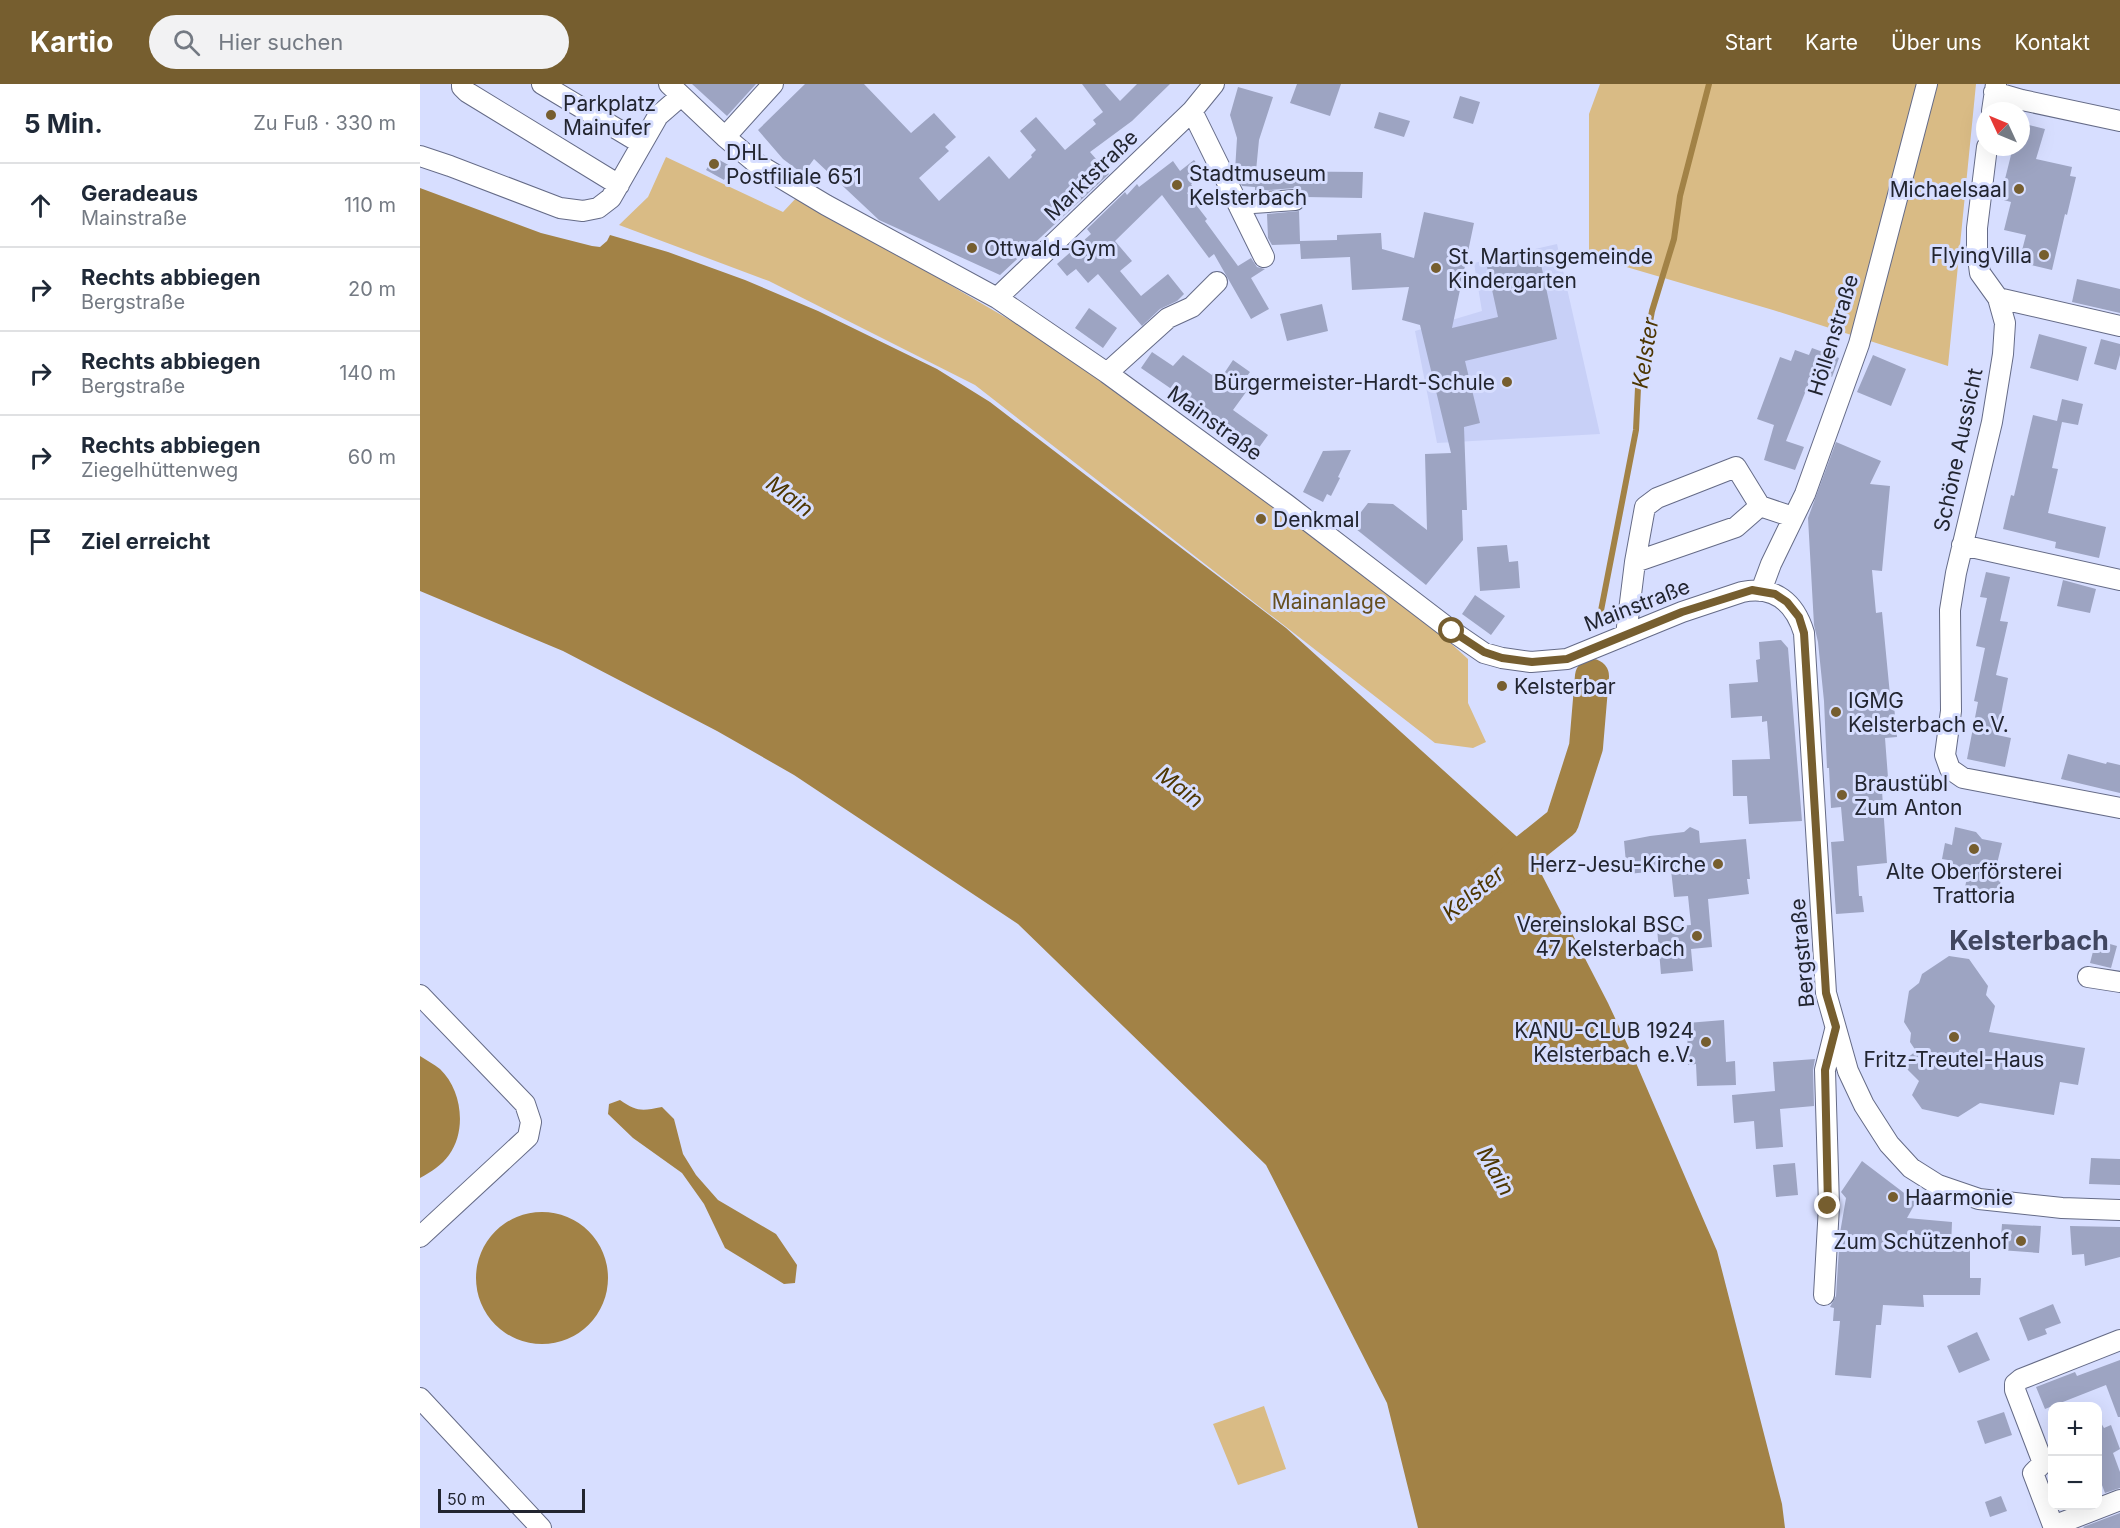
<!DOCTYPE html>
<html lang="de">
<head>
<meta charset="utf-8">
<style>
	:root { --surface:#fff; --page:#f2f2f3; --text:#1f2937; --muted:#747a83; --line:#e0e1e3; --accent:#765e2f }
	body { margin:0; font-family:Inter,sans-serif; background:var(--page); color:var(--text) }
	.controls { position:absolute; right:18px; bottom:18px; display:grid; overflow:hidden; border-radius:12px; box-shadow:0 6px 24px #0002 }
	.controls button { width:54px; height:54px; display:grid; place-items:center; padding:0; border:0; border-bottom:2px solid var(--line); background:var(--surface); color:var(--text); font:30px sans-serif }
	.compass { position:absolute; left:1556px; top:18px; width:54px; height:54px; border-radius:50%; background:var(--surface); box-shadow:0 6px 24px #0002; rotate:314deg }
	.scale { position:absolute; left:18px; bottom:15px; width:147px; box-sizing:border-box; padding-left:6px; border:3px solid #222530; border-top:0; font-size:16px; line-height:21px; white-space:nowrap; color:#222530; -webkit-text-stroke:4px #d7deff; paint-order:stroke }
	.stop { position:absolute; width:18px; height:18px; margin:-14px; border:4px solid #765e2f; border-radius:50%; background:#fff }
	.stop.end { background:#765e2f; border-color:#fff; box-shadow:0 2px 6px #0008 }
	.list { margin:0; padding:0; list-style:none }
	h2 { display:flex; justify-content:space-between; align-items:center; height:78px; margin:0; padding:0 24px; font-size:26px }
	h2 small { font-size:20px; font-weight:400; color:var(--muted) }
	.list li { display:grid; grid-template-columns:39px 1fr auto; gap:18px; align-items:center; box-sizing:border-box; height:84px; padding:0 24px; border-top:2px solid var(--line) }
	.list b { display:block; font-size:22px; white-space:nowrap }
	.list p { margin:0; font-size:20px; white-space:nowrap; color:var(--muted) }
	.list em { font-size:20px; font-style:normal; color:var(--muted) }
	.icon { flex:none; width:33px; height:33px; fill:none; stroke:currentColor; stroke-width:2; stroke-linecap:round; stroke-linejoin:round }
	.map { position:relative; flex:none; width:1700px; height:1444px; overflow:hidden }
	header { display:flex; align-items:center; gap:36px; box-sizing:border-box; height:84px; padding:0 30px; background:var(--accent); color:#fff }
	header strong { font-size:28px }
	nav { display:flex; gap:33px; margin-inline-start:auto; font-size:21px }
	.search { width:420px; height:54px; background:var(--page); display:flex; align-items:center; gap:15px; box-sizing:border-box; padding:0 21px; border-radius:33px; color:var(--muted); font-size:22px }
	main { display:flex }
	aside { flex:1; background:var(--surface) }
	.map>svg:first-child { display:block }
	.built { fill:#c8d0f7 }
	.green { fill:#d9bb85 }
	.water { fill:#a28246 }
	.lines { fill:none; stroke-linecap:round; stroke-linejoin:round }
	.stream { stroke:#a28246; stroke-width:6 }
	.river { stroke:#a28246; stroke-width:34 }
	.building { fill:#9da4c2 }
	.minor-casing { stroke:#656b87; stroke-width:22 }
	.minor { stroke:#fff; stroke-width:20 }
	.route { stroke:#765e2f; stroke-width:8 }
	.poi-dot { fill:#765e2f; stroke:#d7deff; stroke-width:2 }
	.labels { text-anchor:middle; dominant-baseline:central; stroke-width:6; stroke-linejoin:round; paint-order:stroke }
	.poi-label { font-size:21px; fill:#222530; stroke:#d7deff; text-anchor:start }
	.street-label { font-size:21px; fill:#222530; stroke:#d7deff }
	.park-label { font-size:21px; fill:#664f20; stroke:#d7deff }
	.water-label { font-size:22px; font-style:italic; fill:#4d3602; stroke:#d7deff }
	.district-label { font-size:27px; font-weight:bold; fill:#414660; stroke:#d7deff }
</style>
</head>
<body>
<header>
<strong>Kartio</strong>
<div class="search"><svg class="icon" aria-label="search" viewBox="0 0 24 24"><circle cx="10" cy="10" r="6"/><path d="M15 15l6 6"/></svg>Hier suchen</div>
<nav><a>Start</a><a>Karte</a><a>Über uns</a><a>Kontakt</a></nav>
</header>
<main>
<aside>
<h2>5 Min.<small>Zu Fuß · 330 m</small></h2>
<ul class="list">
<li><svg class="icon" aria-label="ahead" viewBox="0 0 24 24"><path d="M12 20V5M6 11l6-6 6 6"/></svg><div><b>Geradeaus</b><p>Mainstraße</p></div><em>110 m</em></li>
<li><svg class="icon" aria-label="right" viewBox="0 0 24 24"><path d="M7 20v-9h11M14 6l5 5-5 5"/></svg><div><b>Rechts abbiegen</b><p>Bergstraße</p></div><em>20 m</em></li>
<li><svg class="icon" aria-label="right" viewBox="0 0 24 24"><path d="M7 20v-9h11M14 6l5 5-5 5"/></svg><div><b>Rechts abbiegen</b><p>Bergstraße</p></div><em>140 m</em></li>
<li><svg class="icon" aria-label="right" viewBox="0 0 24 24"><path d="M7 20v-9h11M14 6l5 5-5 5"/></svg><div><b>Rechts abbiegen</b><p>Ziegelhüttenweg</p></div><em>60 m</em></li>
<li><svg class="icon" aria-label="arrive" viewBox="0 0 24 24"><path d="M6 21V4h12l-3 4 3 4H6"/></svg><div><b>Ziel erreicht</b></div></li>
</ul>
</aside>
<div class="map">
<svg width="1700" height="1444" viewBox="0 0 1700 1444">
	<rect width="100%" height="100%" fill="#d7deff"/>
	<!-- built -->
	<path class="built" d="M 1137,160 L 1180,350 L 1017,359 L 995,247 L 1062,227 L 1054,179 Z"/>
	<!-- green -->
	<path class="green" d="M 1180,0 L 1556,0 L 1528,282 L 1353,226 L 1169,172 L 1169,30 Z
		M 246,73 L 363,128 L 378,112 L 687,293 L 968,502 L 1048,575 L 1048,619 L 1066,658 L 1053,664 L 1015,659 L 555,301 L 349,197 L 199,141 L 228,113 Z
		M 844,1322 L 866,1385 L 818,1401 L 793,1340 Z"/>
	<!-- water -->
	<path class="water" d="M 0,104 L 121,149 L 172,162 L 180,163 L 187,157 L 190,151 L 248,168 L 325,196 L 398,227 L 517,285 L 570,318 L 866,544 L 1107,762 L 1188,919 L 1216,979 L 1297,1167 L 1362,1420 L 1365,1444 L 998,1444 L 967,1319 L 846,1081 L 598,840 L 374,691 L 297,647 L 143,567 L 0,507 Z
		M 0,972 C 6,976 14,980 20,985 C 42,1006 47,1046 29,1071 C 22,1081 11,1088 0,1094 Z
		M 200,1016 C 217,1028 222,1027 242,1023 L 254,1035 L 263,1070 L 276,1091 L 298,1116 L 356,1150 L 377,1181 L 375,1199 L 364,1200 L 305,1164 L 284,1120 L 262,1089 L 213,1054 L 188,1030 L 189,1020 Z
		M56 1194a66 66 0 1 1 132 0a66 66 0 1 1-132 0Z"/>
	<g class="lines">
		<!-- stream -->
		<path class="stream" d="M 1178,542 L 1216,346 L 1218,304 L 1232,227 L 1254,155 L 1260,112 L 1289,0"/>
		<!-- river -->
		<path class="river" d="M 1071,795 L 1142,738 L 1166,663 L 1172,592"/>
	</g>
	<!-- building -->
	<path class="building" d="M 272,0 L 336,0 L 307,32 Z
		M 385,0 L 444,0 L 491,49 L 514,29 L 536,53 L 525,63 L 529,67 L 499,94 L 519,117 L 569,72 L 589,95 L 612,73 L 611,71 L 616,66 L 600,47 L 616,33 L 645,66 L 676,40 L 673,36 L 683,28 L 662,0 L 685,0 L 700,17 L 717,0 L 750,0 L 712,37 L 670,68 L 689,90 L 580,191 L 459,136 L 394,75 L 383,90 L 363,75 L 338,46 Z
		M 877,0 L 921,0 L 910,32 L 870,19 Z
		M 818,3 L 853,13 L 839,56 L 836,87 L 943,88 L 942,114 L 886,113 L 881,106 L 875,104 L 835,107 L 835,103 L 822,102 L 815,87 L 817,54 L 810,31 Z
		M 1040,12 L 1060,18 L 1053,40 L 1033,34 Z
		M 959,28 L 990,37 L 984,53 L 954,44 Z
		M 1601,39 L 1625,45 L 1616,75 L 1652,83 L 1650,92 L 1656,93 L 1647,131 L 1645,130 L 1632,186 L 1599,178 L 1606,151 L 1584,146 L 1591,118 L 1580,115 L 1593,63 L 1601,63 Z
		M 294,73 L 312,83 L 304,96 L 286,86 Z
		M 774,76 L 785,90 L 771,100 L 773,104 L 767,109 L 787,135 L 785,137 L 818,182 L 831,174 L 837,183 L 845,185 L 831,194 L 849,225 L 831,235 L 794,170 L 789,174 L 742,111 L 695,157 L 712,177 L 700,187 L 721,212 L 748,190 L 764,210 L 757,217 L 740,225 L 722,242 L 678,190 L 668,199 L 656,185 L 647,192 L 637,180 L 671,150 L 667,145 L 705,108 L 707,111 L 717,100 L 719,103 L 753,77 L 760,87 Z
		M 879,127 L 880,157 L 917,156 L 917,151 L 961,149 L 962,165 L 994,174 L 1004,128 L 1054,139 L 1032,244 L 1078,233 L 1067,183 L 1119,171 L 1137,255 L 1045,277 L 1060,339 L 1044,343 L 1047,426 L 1042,426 L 1043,456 L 1006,501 L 931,441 L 948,419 L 973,420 L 1007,446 L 1005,370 L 1031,369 L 1000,241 L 982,236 L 989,203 L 932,206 L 930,173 L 881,175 L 880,160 L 852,161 L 848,154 L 847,130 Z
		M 1657,195 L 1700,205 L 1700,229 L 1652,218 Z
		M 902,220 L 908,247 L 867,257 L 860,230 Z
		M 669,224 L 697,244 L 683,264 L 655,244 Z
		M 1619,250 L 1667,263 L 1658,297 L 1610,284 Z
		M 1681,255 L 1700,260 L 1700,271 L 1696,286 L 1674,280 Z
		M 1392,264 L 1419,274 L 1412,293 L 1394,286 L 1366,357 L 1384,363 L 1375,386 L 1344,376 L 1354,341 L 1337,335 L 1360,273 L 1371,277 L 1375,266 L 1389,271 Z
		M 732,268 L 753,282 L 763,271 L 792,291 L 793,289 L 801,294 L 813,276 L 830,288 L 822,299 L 829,304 L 813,326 L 848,351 L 833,372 L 813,358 L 816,355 L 777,327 L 779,324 L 721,284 Z
		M 1453,271 L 1486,285 L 1471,322 L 1437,308 Z
		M 1642,315 L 1663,320 L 1658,341 L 1642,338 L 1632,384 L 1638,385 L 1628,429 L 1686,443 L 1679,474 L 1635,464 L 1636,458 L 1583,445 L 1591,411 L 1594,412 L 1613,331 L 1637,337 Z
		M 1416,358 L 1461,377 L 1450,400 L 1470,402 L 1462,487 L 1452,486 L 1456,529 L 1462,528 L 1470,611 L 1473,611 L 1477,653 L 1465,654 L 1469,707 L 1462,707 L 1467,779 L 1437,782 L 1439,812 L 1442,812 L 1444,828 L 1416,830 L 1411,758 L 1424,757 L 1421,723 L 1411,724 L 1409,684 L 1407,684 L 1404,617 L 1398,558 L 1394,541 L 1388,434 Z
		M 931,366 L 918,393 L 920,394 L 911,412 L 907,410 L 903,418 L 883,408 L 903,367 Z
		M 1087,461 L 1089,478 L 1098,477 L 1100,504 L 1060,507 L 1057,463 Z
		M 1566,488 L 1590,493 L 1580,537 L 1588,538 L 1576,591 L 1588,594 L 1577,651 L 1591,654 L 1585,683 L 1547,675 L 1558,618 L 1554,617 L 1565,564 L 1556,562 L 1567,514 L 1560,513 Z
		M 1643,496 L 1676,505 L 1670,529 L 1637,522 Z
		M 1055,511 L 1085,532 L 1071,551 L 1042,530 Z
		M 1361,556 L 1368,564 L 1382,737 L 1329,740 L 1327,712 L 1313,712 L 1312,676 L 1350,675 L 1347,637 L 1342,638 L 1342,632 L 1311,634 L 1309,600 L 1338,598 L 1336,576 L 1340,575 L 1339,558 Z
		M 1648,670 L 1686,680 L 1687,678 L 1700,681 L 1700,709 L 1641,695 Z
		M 1270,743 L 1279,747 L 1280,759 L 1326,755 L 1330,795 L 1327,795 L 1329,810 L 1288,815 L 1292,863 L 1271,865 L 1273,887 L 1241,890 L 1237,844 L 1271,841 L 1268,812 L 1254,813 L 1251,786 L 1207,790 L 1204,757 L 1230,752 L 1264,748 Z
		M 1535,743 L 1556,748 L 1562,755 L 1582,759 L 1577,780 L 1584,781 L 1578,810 L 1545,803 L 1549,785 L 1527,781 L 1528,776 L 1522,775 L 1525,759 L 1532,761 Z
		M 1676,856 L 1697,862 L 1691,884 L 1670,879 Z
		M 1529,872 L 1549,875 L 1568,902 L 1566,911 L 1575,922 L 1569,948 L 1665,964 L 1658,1001 L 1640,998 L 1634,1031 L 1560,1019 L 1538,1033 L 1502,1025 L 1492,1011 L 1499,997 L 1484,982 L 1486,975 L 1496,967 L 1490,958 L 1491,949 L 1484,938 L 1489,907 L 1499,899 L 1502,890 Z
		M 1304,936 L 1306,978 L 1315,977 L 1316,1001 L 1277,1002 L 1276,980 L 1268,981 L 1267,939 Z
		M 1395,975 L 1393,986 L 1394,1022 L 1360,1025 L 1363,1063 L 1336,1065 L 1334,1037 L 1314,1039 L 1312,1011 L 1355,1007 L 1353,978 Z
		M 1671,1074 L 1700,1075 L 1700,1101 L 1669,1100 Z
		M 1442,1077 L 1496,1118 L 1487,1134 L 1532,1138 L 1531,1162 L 1550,1162 L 1550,1194 L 1561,1194 L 1560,1211 L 1503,1211 L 1504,1223 L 1463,1221 L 1461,1241 L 1456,1241 L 1451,1294 L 1415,1291 L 1420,1237 L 1413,1237 L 1414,1224 L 1410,1223 L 1416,1212 L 1420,1149 L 1426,1114 L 1421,1108 Z
		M 1375,1079 L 1378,1111 L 1356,1113 L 1353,1081 Z
		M 1582,1140 L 1621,1142 L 1619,1169 L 1580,1166 Z
		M 1650,1142 L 1700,1143 L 1700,1173 L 1665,1182 L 1664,1170 L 1652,1171 Z
		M 1633,1220 L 1641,1239 L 1625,1245 L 1627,1250 L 1608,1257 L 1599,1234 Z
		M 1557,1248 L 1570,1276 L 1539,1289 L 1527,1262 Z
		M 1700,1276 L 1700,1333 L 1698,1333 L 1686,1301 L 1625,1325 L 1616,1303 L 1655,1288 L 1657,1292 Z
		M 1584,1328 L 1592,1351 L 1565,1360 L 1557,1337 Z
		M 1677,1332 L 1684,1344 L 1691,1341 L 1700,1365 L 1693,1369 L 1700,1388 L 1700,1404 L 1685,1409 L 1677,1388 Z
		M 1581,1412 L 1587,1427 L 1570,1433 L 1565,1418 Z
		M 1700,1429 L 1700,1444 L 1664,1444 L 1663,1443 Z"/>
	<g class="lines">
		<!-- minor casing -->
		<g class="minor-casing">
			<path id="minor" d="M 42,0 L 42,3 L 47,8 L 199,101
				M 122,0 L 222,60
				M 249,0 L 305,53 L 336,79 L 406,121 L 577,214 L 687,289 L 866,420 L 1032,547 L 1064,569 L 1082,574 L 1111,578 L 1147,575 L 1262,528 L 1322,508 C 1355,501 1375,519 1384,549 L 1406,909 L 1428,987 L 1444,1021 L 1469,1060 L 1491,1084 L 1518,1101 L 1559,1115 L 1642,1124 L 1700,1126
				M 1574,8 L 1602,16 L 1700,37
				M 772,27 L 844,173
				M 1572,27 L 1576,0
				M 305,53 L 353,0
				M 1567,63 L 1557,144 L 1557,166 L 1560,189 L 1578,214 L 1585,239 L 1583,270 L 1572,338 L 1536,489 L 1530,526 L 1531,627 L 1525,671 L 1530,685 L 1543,694 L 1700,724
				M 0,72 L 30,82 L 140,124 L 163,127 L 178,124 L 191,114 L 238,32 L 261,12
				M 818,120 L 875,116
				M 577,214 L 772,27 L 794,0
				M 1578,214 L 1700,242
				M 687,289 L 748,234 L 772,223 L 797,198
				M 1340,422 L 1373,433
				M 1542,461 L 1700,496
				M 1341,507 L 1351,480 L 1385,410 L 1439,260 L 1507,0
				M 1206,551 L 1215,478 L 1316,443 L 1340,422 L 1316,383 L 1237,414 L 1225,423 L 1215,478
				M 1668,893 L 1700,898
				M 0,911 L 105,1020 L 111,1038 L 108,1053 L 0,1153
				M 1404,1211 L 1409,1122 L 1405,986 L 1415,946
				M 0,1314 L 121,1444
				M 1633,1442 L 1700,1416
				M 1634,1444 L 1613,1389 L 1623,1379 L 1595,1306 L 1595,1300 L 1601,1295 L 1700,1256"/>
		</g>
		<!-- minor -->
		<use href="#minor" class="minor"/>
	</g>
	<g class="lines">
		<!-- route -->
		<path class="route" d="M 1032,547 L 1064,568 L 1082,574 L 1112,578 L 1147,575 L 1262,528 L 1332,506 L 1355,510 L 1367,518 L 1379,533 L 1384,549 L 1406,909 L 1416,943 L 1405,986 L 1408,1122"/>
	</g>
	<!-- markers -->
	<g class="poi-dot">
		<circle cx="131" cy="31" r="6"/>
		<circle cx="294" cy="80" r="6"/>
		<circle cx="757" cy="101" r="6"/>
		<circle cx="1599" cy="105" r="6"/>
		<circle cx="552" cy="164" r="6"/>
		<circle cx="1624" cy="171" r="6"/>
		<circle cx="1016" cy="184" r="6"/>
		<circle cx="1087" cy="298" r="6"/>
		<circle cx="841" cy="435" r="6"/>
		<circle cx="1082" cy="602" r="6"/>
		<circle cx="1416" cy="628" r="6"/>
		<circle cx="1422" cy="711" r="6"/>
		<circle cx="1554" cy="765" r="6"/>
		<circle cx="1298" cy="780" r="6"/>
		<circle cx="1277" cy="852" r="6"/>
		<circle cx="1534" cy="953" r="6"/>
		<circle cx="1286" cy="958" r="6"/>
		<circle cx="1473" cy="1113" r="6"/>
		<circle cx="1601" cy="1157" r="6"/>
	</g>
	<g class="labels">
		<!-- poi labels -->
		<g class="poi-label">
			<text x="143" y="19">Parkplatz<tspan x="143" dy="24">Mainufer</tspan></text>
			<text x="306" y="68">DHL<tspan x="306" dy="24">Postfiliale 651</tspan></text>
			<text x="769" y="89">Stadtmuseum<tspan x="769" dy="24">Kelsterbach</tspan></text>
			<text x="1587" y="105" text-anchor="end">Michaelsaal</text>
			<text x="564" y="164">Ottwald-Gym</text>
			<text x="1612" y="171" text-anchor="end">FlyingVilla</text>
			<text x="1028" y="172">St. Martinsgemeinde<tspan x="1028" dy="24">Kindergarten</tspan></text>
			<text x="1075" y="298" text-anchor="end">Bürgermeister-Hardt-Schule</text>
			<text x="853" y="435">Denkmal</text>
			<text x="1094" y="602">Kelsterbar</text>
			<text x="1428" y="616">IGMG<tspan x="1428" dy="24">Kelsterbach e.V.</tspan></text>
			<text x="1434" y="699">Braustübl<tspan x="1434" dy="24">Zum Anton</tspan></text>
			<text x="1286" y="780" text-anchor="end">Herz-Jesu-Kirche</text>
			<text x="1554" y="787" text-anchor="middle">Alte Oberförsterei<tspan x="1554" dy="24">Trattoria</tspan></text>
			<text x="1265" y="840" text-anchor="end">Vereinslokal BSC<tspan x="1265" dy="24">47 Kelsterbach</tspan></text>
			<text x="1274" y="946" text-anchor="end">KANU-CLUB 1924<tspan x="1274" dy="24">Kelsterbach e.V.</tspan></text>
			<text x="1534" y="975" text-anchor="middle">Fritz-Treutel-Haus</text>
			<text x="1485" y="1113">Haarmonie</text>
			<text x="1589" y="1157" text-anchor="end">Zum Schützenhof</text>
		</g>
		<!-- street labels -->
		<g class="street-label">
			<text transform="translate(671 91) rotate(-44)">Marktstraße</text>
			<text transform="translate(1413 251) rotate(-73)">Höllenstraße</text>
			<text transform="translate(795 339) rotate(36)">Mainstraße</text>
			<text transform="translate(1538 366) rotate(-78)">Schöne Aussicht</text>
			<text transform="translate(1217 521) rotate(-21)">Mainstraße</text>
			<text transform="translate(1382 869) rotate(-95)">Bergstraße</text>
		</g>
		<!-- park labels -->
		<g class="park-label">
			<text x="909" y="517">Mainanlage</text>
		</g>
		<!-- water labels -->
		<g class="water-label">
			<text transform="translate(1225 269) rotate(-81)">Kelster</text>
			<text transform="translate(370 412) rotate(37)">Main</text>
			<text transform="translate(760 703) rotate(37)">Main</text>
			<text transform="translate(1053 809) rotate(-39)">Kelster</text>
			<text transform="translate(1076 1087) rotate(60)">Main</text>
		</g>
		<!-- district labels -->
		<g class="district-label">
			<text x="1609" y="856">Kelsterbach</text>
		</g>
	</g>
</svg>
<div class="controls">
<button>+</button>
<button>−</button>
</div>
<svg class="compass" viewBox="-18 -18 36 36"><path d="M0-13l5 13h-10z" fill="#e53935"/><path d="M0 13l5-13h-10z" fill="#747a83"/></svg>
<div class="scale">50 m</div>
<div class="stop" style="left:1032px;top:547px"></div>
<div class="stop end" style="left:1408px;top:1122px"></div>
</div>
</main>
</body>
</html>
